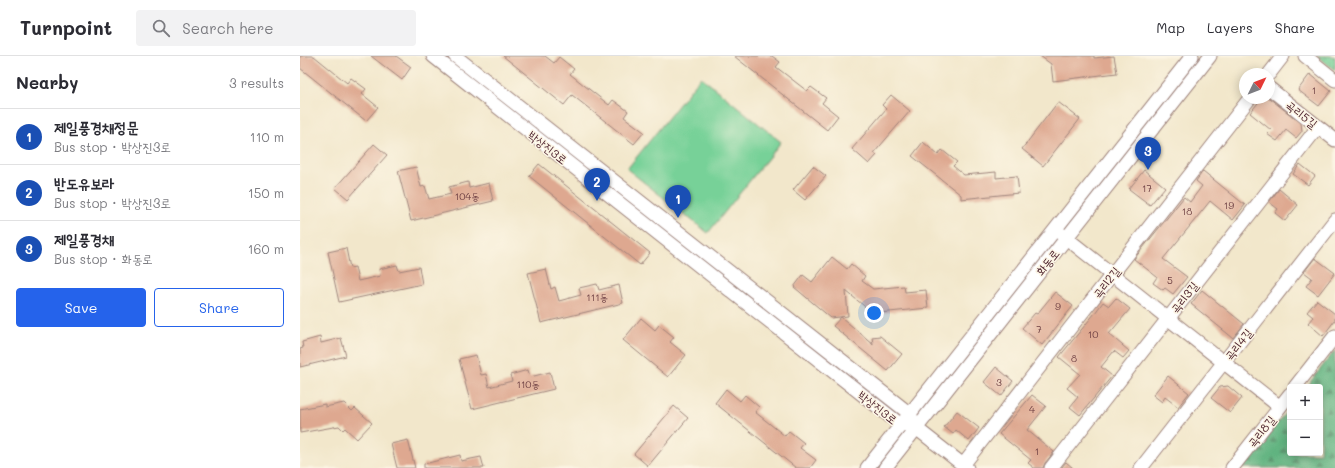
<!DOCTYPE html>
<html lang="en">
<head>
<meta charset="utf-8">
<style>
	:root { --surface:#fff; --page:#f2f2f3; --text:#2b2b33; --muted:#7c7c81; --line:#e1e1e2; --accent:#2563eb }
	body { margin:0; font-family:Mali,"Poor Story",sans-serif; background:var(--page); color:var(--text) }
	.controls { position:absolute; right:12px; bottom:12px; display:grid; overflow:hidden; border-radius:4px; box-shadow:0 2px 10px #0003 }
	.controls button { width:36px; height:36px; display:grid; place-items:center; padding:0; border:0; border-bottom:1px solid var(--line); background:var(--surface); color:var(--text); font:20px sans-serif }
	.compass { position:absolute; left:939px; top:12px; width:36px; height:36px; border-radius:50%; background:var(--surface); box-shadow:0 2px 10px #0003; rotate:47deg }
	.you { position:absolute; left:574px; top:257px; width:14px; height:14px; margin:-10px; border:3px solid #fff; border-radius:50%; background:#1a73e8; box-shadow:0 0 0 6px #1a73e833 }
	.badge { display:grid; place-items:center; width:26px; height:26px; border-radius:50%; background:var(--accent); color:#fff; font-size:13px; font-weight:700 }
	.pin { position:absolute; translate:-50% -33px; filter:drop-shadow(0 1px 2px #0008) }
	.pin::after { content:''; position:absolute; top:21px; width:14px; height:12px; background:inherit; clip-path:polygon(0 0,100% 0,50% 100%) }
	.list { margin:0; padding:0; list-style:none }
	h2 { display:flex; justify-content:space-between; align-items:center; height:52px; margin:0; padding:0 16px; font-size:17px }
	h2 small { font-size:13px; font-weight:400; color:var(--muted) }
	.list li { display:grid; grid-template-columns:26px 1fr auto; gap:12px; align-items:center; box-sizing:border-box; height:56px; padding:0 16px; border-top:1px solid var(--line) }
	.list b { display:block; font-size:15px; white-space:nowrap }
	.list p { margin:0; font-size:13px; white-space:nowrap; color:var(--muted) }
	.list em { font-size:13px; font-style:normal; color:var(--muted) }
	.actions { display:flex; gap:8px; padding:12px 16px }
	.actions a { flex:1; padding:9px 0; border:1px solid var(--accent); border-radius:4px; text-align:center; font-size:14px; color:var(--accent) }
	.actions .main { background:var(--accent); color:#fff }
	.icon { flex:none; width:22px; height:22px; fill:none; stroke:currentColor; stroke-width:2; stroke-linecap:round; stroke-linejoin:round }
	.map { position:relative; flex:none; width:1035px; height:412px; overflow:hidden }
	header { display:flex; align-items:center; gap:24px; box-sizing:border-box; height:56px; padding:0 20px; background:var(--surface); border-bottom:1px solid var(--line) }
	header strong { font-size:19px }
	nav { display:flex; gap:22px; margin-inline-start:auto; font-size:14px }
	.search { width:280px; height:36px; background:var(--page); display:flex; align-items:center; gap:10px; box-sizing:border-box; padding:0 14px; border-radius:4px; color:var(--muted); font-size:15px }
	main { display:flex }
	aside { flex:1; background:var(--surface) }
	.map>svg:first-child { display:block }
	.grass { fill:url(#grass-dots); stroke:#607862 }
	.forest { fill:url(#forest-firs); stroke:#566956 }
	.park { fill:#77d198; stroke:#607862 }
	.building { fill:#dea890 }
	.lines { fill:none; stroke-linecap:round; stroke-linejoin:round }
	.minor-casing { stroke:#9e837b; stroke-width:15 }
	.minor { stroke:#fff; stroke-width:13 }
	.labels { text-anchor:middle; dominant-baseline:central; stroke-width:3; stroke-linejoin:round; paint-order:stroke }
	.number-label { font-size:10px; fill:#6f4144 }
	.street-label { font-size:12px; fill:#4a1f2b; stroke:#fcf5e5 }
</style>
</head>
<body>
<header>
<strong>Turnpoint</strong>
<div class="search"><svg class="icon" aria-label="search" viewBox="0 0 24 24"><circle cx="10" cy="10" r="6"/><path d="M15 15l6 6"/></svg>Search here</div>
<nav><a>Map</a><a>Layers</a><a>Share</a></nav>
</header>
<main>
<aside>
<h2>Nearby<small>3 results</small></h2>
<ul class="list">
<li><span class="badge" style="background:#1a4fb4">1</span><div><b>제일풍경채정문</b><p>Bus stop · 박상진3로</p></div><em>110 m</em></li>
<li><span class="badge" style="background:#1a4fb4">2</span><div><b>반도유보라</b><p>Bus stop · 박상진3로</p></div><em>150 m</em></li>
<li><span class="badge" style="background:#1a4fb4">3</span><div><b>제일풍경채</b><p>Bus stop · 화동로</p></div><em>160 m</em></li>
</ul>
<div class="actions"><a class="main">Save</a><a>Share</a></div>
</aside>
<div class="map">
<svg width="1035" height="412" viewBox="0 0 1035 412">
	<defs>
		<pattern id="grass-dots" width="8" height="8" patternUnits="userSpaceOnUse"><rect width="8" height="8" fill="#77d198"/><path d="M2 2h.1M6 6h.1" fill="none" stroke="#68b383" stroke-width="1.8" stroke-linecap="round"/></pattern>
		<pattern id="forest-firs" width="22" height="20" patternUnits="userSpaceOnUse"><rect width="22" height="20" fill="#61b380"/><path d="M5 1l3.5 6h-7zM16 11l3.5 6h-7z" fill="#529169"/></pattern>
	</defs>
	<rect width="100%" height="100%" fill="#fcf5e5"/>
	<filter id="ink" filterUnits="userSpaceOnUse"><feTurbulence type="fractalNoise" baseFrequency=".025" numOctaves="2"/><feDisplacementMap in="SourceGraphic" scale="8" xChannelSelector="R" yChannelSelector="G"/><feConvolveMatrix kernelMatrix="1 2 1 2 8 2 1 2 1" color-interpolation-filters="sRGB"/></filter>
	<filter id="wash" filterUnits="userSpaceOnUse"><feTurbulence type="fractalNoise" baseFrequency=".012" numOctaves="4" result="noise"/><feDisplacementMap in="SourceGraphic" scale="16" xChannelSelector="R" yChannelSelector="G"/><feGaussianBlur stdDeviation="0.9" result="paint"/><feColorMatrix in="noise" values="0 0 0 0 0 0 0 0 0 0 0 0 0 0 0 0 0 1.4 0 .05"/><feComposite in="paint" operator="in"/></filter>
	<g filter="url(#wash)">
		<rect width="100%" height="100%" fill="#f2e7cb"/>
		<!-- grass -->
		<path class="grass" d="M 1017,0 L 1033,0 L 1035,1 L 1035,14 Z"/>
		<!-- forest -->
		<path class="forest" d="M 1035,294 L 1035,412 L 942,412 L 990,351 L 990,397 L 1020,397 L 1020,331 L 1006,331 Z"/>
		<!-- park -->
		<path class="park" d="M 401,21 L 481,86 L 408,177 L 327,113 Z"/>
		<g id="blocks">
			<!-- building -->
			<path class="building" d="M 0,0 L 14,0 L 47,27 L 51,22 L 66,33 L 62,38 L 78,51 L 66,65 L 0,12 Z
				M 71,0 L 96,0 L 111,11 L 102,24 Z
				M 203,0 L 245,0 L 254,7 L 259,1 L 274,13 L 270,18 L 309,49 L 313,44 L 328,55 L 324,61 L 344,76 L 334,88 L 272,39 L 264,49 Z
				M 434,0 L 472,0 L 480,6 L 476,11 L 507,35 L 511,31 L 526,42 L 522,47 L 538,60 L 527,74 Z
				M 740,0 L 794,0 L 794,2 L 814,0 L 817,17 L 753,25 L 751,8 Z
				M 1010,18 L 1031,35 L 1019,50 L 998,34 Z
				M 591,39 L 610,55 L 574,97 L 577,99 L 569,108 L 552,93 L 586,53 L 582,49 Z
				M 963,42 L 969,42 L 1001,67 L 1002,75 L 996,82 L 986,74 L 977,85 L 967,78 L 971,74 L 950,57 L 961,43 Z
				M 758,46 L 780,63 L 743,110 L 722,93 Z
				M 623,86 L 638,99 L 642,94 L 657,106 L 653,110 L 664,119 L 696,116 L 696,122 L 717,120 L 719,137 L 661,143 L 661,139 L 612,100 Z
				M 74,88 L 87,99 L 48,143 L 35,132 Z
				M 239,108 L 350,197 L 340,209 L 229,120 Z
				M 1000,108 L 1015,120 L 1008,129 L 993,118 Z
				M 513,110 L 526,120 L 505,144 L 493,134 Z
				M 116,111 L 121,131 L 125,130 L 129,143 L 151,138 L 149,131 L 168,126 L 169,132 L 189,127 L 193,145 L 111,165 L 98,115 Z
				M 844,114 L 865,131 L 850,149 L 829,133 Z
				M 903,115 L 945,149 L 933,164 L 910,145 L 890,170 L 863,203 L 887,221 L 873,238 L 865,232 L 863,234 L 853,227 L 857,221 L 834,203 L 884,141 L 890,146 L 902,130 L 896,125 Z
				M 979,133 L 998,149 L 985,165 L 975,157 L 978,153 L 969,146 Z
				M 46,192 L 50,212 L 55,211 L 58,225 L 80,220 L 79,213 L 97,209 L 99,215 L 119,211 L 122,228 L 39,246 L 28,196 Z
				M 532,201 L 547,213 L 551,208 L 565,220 L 562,225 L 573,233 L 604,230 L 605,236 L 626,234 L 628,252 L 570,258 L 569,254 L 546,235 L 548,260 L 531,262 L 494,231 L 503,219 L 512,226 Z
				M 1015,202 L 1035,217 L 1018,239 L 1006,230 L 1012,222 L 1004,216 Z
				M 246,213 L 251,233 L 255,231 L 259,245 L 281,239 L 279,232 L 297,228 L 299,234 L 319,229 L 323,247 L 241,267 L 228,217 Z
				M 902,234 L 944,268 L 933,282 L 891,248 Z
				M 755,236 L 773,250 L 742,289 L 722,272 L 735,257 L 737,258 Z
				M 816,242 L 830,253 L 809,278 L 829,295 L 823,302 L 814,295 L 801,311 L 812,320 L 780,359 L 770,351 L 778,341 L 767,332 L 780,318 L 759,301 L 795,257 L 803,246 L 809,250 Z
				M 1017,244 L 1035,258 L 1035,264 L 1023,280 L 1008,267 L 1013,261 L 1007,256 Z
				M 541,261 L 573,288 L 572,281 L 580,280 L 602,298 L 588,315 L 533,270 Z
				M 341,262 L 355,274 L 359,269 L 374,281 L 370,286 L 386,299 L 368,321 L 323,284 Z
				M 20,281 L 21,287 L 41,282 L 46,300 L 0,311 L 0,293 L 3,292 L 2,286 Z
				M 176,299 L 181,319 L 186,318 L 189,331 L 212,325 L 210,319 L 228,314 L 230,321 L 250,316 L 254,333 L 172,353 L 159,303 Z
				M 696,311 L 713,325 L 701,340 L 684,326 Z
				M 868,320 L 889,337 L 878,351 L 865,341 L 862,346 L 853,339 Z
				M 928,330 L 942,342 L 930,357 L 911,342 L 920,331 Z
				M 426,333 L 440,345 L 445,339 L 459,351 L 455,356 L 485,380 L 489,375 L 504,387 L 500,392 L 516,404 L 510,412 L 496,412 L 415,347 Z
				M 732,339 L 746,350 L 727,374 L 754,396 L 745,407 L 743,412 L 734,412 L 728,407 L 731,404 L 699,378 Z
				M 44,347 L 52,355 L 55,352 L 72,367 L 57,383 L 45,372 L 43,374 L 39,370 L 0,377 L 0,353 L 25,348 L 25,351 Z
				M 374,350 L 388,362 L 348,410 L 334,398 Z
				M 657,355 L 679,372 L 669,385 L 656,374 L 653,378 L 644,371 Z
				M 108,384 L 115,412 L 97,412 L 91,388 Z
				M 160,399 L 161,405 L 181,401 L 184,412 L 124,412 L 124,408 Z
				M 766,406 L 773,412 L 761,412 Z"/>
		</g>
	</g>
	<g filter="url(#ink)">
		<use href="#blocks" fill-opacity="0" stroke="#9e837b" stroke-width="1"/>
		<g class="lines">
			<!-- minor casing -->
			<g class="minor-casing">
				<path id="minor" d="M 133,0 L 601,369 L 616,372
					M 155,0 L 610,358 L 616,372 L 667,412
					M 1005,0 L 1035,24
					M 969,18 L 983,0
					M 969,32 L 1035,84
					M 760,177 L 980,351
					M 995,331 L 1035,280
					M 663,409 L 950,42
					M 567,412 L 892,0
					M 585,412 L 910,0
					M 751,412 L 1018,71
					M 841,412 L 1035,164
					M 932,412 L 990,338"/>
			</g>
			<!-- minor -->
			<use href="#minor" class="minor"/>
		</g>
	</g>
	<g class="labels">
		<!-- number labels -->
		<g class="number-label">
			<text x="1014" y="34">1</text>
			<text x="847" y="132">17</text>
			<text x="167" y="140">104동</text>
			<text x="929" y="149">19</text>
			<text x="887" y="155">18</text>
			<text x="870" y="224">5</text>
			<text x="297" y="241">111동</text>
			<text x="758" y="250">9</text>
			<text x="739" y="273">7</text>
			<text x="793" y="278">10</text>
			<text x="774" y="302">8</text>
			<text x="699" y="326">3</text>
			<text x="228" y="328">110동</text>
			<text x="732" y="353">4</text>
			<text x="737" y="395">1</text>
		</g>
		<!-- street labels -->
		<g class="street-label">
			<text transform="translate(1002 58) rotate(38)">곡리5길</text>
			<text transform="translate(248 91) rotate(38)">박상진3로</text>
			<text transform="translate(747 206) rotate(-52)">화동로</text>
			<text transform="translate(806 226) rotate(-52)">곡리2길</text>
			<text transform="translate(884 241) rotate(-52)">곡리3길</text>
			<text transform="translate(938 288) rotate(-52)">곡리4길</text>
			<text transform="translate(578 351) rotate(38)">박상진3로</text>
			<text transform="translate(961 375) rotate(-52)">곡리8길</text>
		</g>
	</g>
</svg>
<div class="controls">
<button>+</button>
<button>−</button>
</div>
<svg class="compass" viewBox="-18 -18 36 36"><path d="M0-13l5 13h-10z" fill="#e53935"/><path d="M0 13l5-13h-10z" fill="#7c7c81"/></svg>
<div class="you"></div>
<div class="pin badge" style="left:378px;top:162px;background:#1a4fb4">1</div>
<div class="pin badge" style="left:297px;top:145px;background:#1a4fb4">2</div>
<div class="pin badge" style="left:848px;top:114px;background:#1a4fb4">3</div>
</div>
</main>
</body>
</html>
